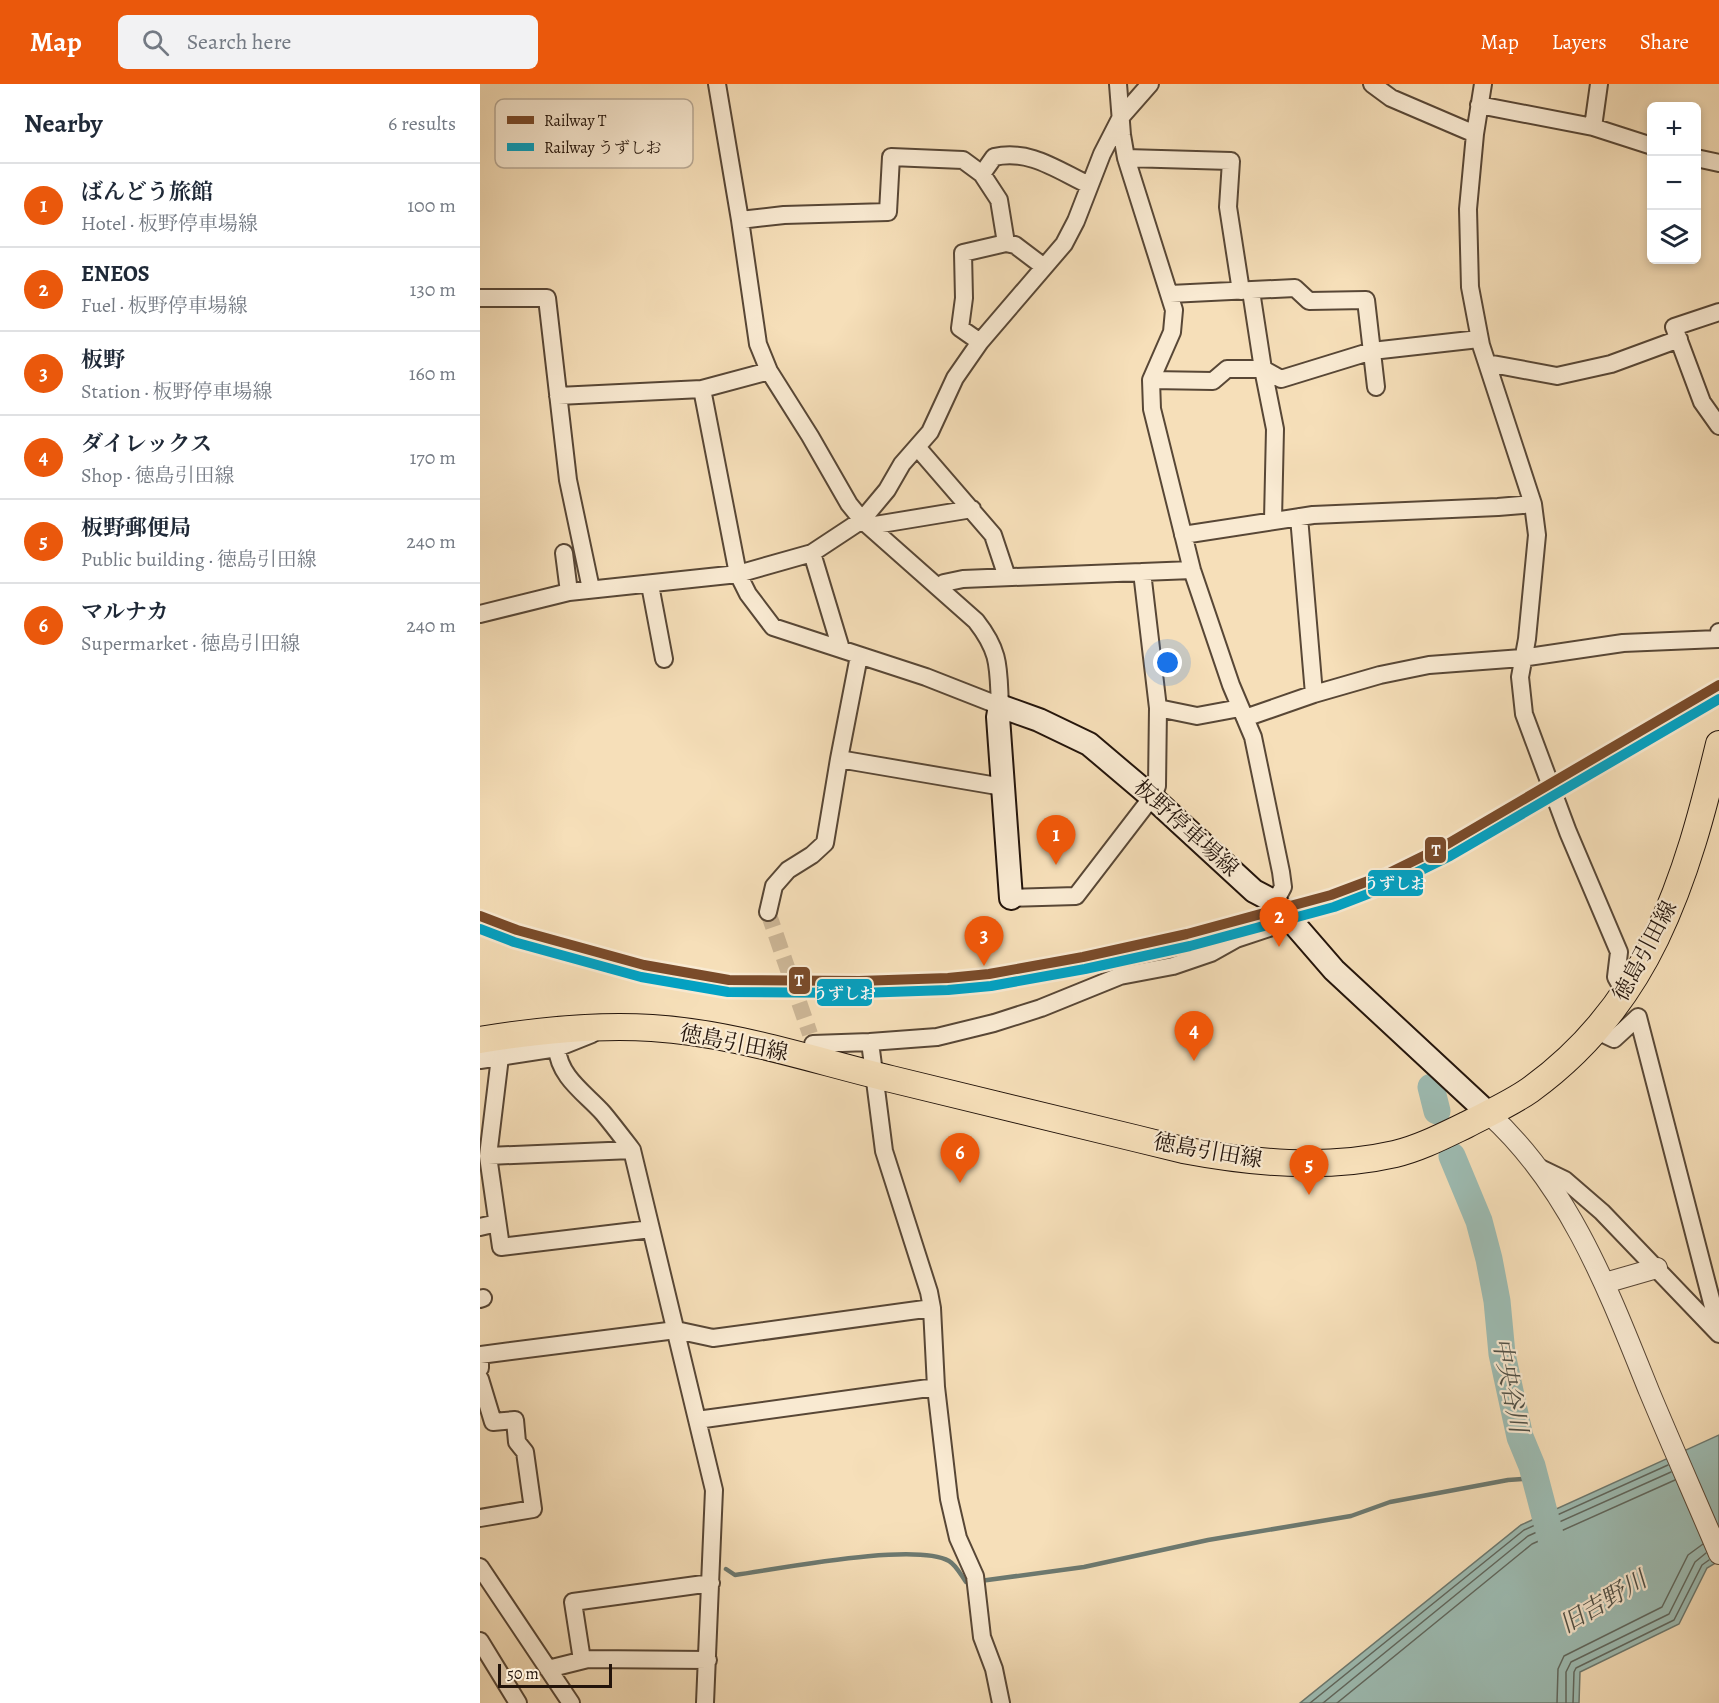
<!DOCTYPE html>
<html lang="en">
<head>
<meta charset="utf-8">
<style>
	:root { --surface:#fff; --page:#f2f2f3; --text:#1f2937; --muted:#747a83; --line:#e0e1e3; --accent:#ea580c }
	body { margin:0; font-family:Alegreya,"Noto Serif JP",serif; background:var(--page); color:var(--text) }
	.controls { position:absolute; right:18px; top:18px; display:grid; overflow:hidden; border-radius:9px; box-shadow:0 3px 9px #0003 }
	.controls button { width:54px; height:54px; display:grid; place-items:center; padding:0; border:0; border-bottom:2px solid var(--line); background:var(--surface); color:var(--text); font:30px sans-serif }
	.scale { position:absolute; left:18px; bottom:15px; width:114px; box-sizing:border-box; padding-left:6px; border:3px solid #23140b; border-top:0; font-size:16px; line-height:21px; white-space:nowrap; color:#23140b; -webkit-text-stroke:4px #f9ead2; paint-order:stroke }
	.you { position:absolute; left:688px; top:579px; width:21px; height:21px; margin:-15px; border:4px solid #fff; border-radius:50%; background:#1a73e8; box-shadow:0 0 0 9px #1a73e833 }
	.badge { display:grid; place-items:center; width:39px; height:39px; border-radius:50%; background:var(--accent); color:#fff; font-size:20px; font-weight:700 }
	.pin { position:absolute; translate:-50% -50px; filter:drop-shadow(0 2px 3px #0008) }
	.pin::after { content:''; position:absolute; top:32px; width:21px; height:18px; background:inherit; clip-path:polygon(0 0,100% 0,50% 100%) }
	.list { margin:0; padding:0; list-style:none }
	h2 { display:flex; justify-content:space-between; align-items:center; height:78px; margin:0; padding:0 24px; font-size:26px }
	h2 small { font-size:20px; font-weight:400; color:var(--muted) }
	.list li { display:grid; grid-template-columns:39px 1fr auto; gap:18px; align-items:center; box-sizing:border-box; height:84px; padding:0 24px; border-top:2px solid var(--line) }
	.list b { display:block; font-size:22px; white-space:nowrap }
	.list p { margin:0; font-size:20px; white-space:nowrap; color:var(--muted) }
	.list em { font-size:20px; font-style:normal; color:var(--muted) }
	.icon { flex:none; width:33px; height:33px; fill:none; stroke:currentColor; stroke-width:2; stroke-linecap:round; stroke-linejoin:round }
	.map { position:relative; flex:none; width:1239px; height:1619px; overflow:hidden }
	header { display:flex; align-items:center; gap:36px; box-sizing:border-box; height:84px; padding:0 30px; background:var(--accent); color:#fff }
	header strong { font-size:28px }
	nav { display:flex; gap:33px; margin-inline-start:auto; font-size:21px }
	.search { width:420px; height:54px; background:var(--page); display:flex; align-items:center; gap:15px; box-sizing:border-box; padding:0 21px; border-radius:9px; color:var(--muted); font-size:22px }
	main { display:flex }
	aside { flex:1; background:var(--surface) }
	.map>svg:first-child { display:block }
	.water { fill:#9dbcb3; stroke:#6c7970; stroke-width:1.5 }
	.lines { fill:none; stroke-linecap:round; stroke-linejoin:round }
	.shore { stroke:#60685f; stroke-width:1.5 }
	.stream { stroke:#6c7970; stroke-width:4.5 }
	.river { stroke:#9dbcb3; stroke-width:27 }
	.minor-tunnel { stroke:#ccb696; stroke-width:16; stroke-dasharray:16 8; stroke-linecap:butt }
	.minor-casing { stroke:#584736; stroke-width:20 }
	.tertiary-casing { stroke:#584736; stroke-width:22 }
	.secondary-casing { stroke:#23140b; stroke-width:26 }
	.primary-casing { stroke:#23140b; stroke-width:28 }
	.minor { stroke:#f9ead2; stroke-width:16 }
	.tertiary { stroke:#f9ead2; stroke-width:20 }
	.secondary { stroke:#f9ead2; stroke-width:22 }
	.primary { stroke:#f6dfb9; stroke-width:26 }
	.rail-1-casing { stroke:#f9ead2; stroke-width:15 }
	.rail-2-casing { stroke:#f9ead2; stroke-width:15 }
	.rail-1 { stroke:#7a4b2a; stroke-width:10 }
	.rail-2 { stroke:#02a2c4; stroke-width:10 }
	.labels { text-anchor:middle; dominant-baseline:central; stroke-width:4.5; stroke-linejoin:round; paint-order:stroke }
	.street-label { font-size:22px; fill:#23140b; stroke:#f9ead2 }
	.water-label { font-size:24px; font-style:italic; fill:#4e4f46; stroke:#f9ead2 }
	.key { fill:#f9ead2; stroke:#b9aa96; stroke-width:1.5 }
	.key-label { font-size:16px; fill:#23140b }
	.line-badge { stroke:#f9ead2; stroke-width:2 }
	.badge-label { font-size:16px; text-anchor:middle; font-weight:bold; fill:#fff }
</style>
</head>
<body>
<header>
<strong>Map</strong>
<div class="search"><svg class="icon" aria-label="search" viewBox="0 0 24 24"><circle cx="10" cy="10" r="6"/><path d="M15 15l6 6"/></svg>Search here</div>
<nav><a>Map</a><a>Layers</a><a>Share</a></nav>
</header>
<main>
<aside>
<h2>Nearby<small>6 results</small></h2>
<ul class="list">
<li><span class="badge">1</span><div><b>ばんどう旅館</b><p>Hotel · 板野停車場線</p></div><em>100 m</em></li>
<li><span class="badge">2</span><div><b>ENEOS</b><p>Fuel · 板野停車場線</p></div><em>130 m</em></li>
<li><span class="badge">3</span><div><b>板野</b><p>Station · 板野停車場線</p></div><em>160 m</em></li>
<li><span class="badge">4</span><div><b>ダイレックス</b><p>Shop · 徳島引田線</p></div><em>170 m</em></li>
<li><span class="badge">5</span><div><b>板野郵便局</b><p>Public building · 徳島引田線</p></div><em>240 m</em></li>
<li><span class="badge">6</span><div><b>マルナカ</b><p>Supermarket · 徳島引田線</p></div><em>240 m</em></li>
</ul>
</aside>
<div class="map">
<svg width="1239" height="1619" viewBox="0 0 1239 1619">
	<rect width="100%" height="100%" fill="#f6dfb9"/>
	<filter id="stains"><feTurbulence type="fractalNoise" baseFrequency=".00333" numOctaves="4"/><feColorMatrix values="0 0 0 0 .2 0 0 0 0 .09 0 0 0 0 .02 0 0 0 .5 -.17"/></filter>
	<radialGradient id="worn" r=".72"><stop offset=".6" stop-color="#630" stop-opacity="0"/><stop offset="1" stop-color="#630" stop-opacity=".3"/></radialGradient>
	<!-- water -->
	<path class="water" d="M 1239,1351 L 1239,1477 L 1227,1484 L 1199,1540 L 1100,1588 L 1099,1619 L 820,1619 L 1041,1441 Z"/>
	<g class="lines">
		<!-- shore -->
		<path class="shore" d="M 830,1619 L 1044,1446 L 1188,1381
			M 843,1619 L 1048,1452 L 1191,1388
			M 857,1619 L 1052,1460 L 1195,1396
			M 1077,1619 L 1078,1585 L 1084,1572 L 1182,1523 L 1208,1471 L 1223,1460
			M 1086,1619 L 1086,1588 L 1091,1578 L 1189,1530 L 1215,1478 L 1226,1469
			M 1093,1619 L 1094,1588 L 1096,1584 L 1194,1536 L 1222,1481 L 1229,1476"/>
		<!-- stream -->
		<path class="stream" d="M 246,1485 L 255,1491 C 299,1485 434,1458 469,1477 C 476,1481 481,1491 486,1498 L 492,1498
			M 500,1497 L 604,1483 L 728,1456 L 871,1432 L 910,1418 L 1028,1396 L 1055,1394"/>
		<!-- river -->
		<path class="river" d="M 951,1003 L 957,1027
			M 972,1072 L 999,1137 L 1009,1175 L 1017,1217 L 1022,1270 L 1040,1353 L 1052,1382 L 1074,1466"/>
		<!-- minor-tunnel -->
		<path class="minor-tunnel" d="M 288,828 L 330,950"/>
		<!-- minor casing -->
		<g class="minor-casing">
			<path id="minor" d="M 638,0 L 642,51 L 646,74 L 694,226 L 692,248 L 671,296 L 672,325 L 712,486 L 751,601 L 773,653 L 801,788 L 803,803 L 795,818
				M 892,0 L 911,14 L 995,50
				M 1003,0 L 995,50 L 988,125 L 990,203 L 1001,261 L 1053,420 L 1057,451 L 1047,555 L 1040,593 L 1044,630 L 1088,748 L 1139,868 L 1136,893 L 1145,909
				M 999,21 L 1113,43 L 1172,62
				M 1113,43 L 1119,0
				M 646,74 L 751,77 L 748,123 L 761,207
				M 1216,74 L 1239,79
				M 502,90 L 519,116 L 526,159
				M 260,136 L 304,131 L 408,128 L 411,73 L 483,76 L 502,90 L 514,73 C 550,65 577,86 609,101
				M 771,207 L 783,285 L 795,345 L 793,436
				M 690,210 L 815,204 L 829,217 L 886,216 L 896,303
				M 0,214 L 67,214 L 88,396 L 111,505
				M 1239,228 L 1194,243 L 1222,318 L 1239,342
				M 500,258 L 480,244 L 484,214 L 483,169 L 526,159 L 535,161 L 564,183
				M 1007,279 L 1077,292 L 1131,280 L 1199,255
				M 671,296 L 733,297 L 747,285 L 783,285 L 801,295 L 892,267 L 999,255
				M 222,305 L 258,490 L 268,510 L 293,543 L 446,593 L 520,622 C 518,584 521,569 496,537 L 382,436 L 369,420 L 330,352 L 289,287 L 278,260 L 260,136 L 237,0
				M 78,312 L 222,305 L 289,287
				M 437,363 L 513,451 L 527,493
				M 819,433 L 834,610
				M 389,442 L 492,425
				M 703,451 L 833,431 L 1018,423 L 1053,420
				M 84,469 L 89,508
				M 332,469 L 361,565
				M 170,501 L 184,575
				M 459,503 L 464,499 L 483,495 L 712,486
				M 0,530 L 89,508 L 258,490 L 332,469 L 382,436 L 407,406 L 422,380 L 450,348 L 475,294 L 500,258 L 584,160 L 596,137 L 622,70 L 641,33 L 670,0
				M 678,624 L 717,632 L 760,624
				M 765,634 L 834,610 L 900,591 L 949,581 L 1042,574 L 1143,559 L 1238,555 L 1239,548
				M 359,675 L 523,703
				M 531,814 L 596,812 L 672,713 L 677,702 L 678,624 L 662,488
				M 288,828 L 294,802 L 308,786 L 332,771 L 345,759 L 359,675 L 379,572
				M 1115,946 L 1134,955 L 1158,933 L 1239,1246
				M 112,950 L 77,964 C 79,993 105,1009 123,1029 C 133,1041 142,1053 152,1066 L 234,1406 L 225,1619
				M 390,958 L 457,953 L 514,939 L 561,924 L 640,892 L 693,882 L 731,869 L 756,855 L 810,837
				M 333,960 L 390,958 L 404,1067 L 449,1208 L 452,1224 L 456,1303 L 469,1415 L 478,1454 L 495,1492 L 502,1553 L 514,1585 L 521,1619
				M 77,964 L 20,973 L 8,1072 L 21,1163 L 171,1145
				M 0,976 L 20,973
				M 8,1072 L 152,1066
				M 1058,1083 L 1085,1096 L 1122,1128 L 1239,1250
				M 0,1143 L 17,1139
				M 0,1215 L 3,1214
				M 0,1284 L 0,1271 L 196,1246 L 233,1254 L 452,1224
				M 0,1295 L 13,1338 L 35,1336 L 37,1358 L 45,1368 L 53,1425 L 0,1434
				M 217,1336 L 456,1303
				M 0,1483 L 91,1619
				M 0,1557 L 38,1619
				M 102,1576 L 93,1518 L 231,1499
				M 68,1585 L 108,1575 L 228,1576"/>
		</g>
		<!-- tertiary casing -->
		<g class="tertiary-casing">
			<path id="tertiary" d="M 1009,1030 C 1090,1103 1129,1208 1169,1307 C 1192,1362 1216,1416 1239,1470
				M 1125,1199 L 1177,1184"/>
		</g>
		<!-- secondary casing -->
		<g class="secondary-casing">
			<path id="secondary" d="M 531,814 L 518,633 L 520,622 L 559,636 L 609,660 L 674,715 L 774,807 L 795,818 L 854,886 L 1009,1030"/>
		</g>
		<!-- primary casing -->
		<g class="primary-casing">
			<path id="primary" d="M 0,956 C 55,947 116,940 172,944 C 254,949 332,976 411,995 C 509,1019 606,1042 703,1066 C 772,1079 845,1086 915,1070 C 940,1064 963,1052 986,1041 C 1007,1030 1030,1020 1050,1006 C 1104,967 1147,914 1176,854 C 1206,792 1223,726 1239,660"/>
		</g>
		<!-- minor -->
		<use href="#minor" class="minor"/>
		<!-- tertiary -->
		<use href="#tertiary" class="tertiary"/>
		<!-- secondary -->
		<use href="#secondary" class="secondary"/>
		<!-- primary -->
		<use href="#primary" class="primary"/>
		<!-- rail-1 casing -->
		<g class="rail-1-casing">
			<path id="rail-1" d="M 0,832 L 37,846 L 164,881 L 249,896 L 379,897 L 468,894 L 509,890 L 603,873 L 707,850 L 851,811 L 907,790 L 964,762 L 1239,601"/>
		</g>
		<!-- rail-2 casing -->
		<g class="rail-2-casing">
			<path id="rail-2" d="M 0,845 L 34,858 L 161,893 L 248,908 L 379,909 L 468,906 L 511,902 L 605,885 L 710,862 L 854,823 L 911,801 L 970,772 L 1239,615"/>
		</g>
		<!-- rail-1 -->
		<use href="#rail-1" class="rail-1"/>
		<!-- rail-2 -->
		<use href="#rail-2" class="rail-2"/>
	</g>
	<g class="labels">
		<!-- street labels -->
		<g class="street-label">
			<text transform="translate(706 744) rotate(42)">板野停車場線</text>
			<text transform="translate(1165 867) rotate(-62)">徳島引田線</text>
			<text transform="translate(254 959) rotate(11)">徳島引田線</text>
			<text transform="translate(728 1067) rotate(10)">徳島引田線</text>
		</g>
		<!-- water labels -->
		<g class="water-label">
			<text transform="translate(1030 1301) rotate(79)">中央谷川</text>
			<text transform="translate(1123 1518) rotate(-31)">旧吉野川</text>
		</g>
	</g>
	<!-- legend -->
	<rect x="15" y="15" width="198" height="69" rx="9" class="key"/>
	<rect x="27" y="32" width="27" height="8" fill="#7a4b2a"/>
	<rect x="27" y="59" width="27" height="8" fill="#02a2c4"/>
	<g class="key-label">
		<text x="64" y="42">Railway T</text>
		<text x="64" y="69">Railway うずしお</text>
	</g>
	<g class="line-badge">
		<rect x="944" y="752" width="23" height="28" rx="6" fill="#7a4b2a"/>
		<rect x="887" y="785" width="57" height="28" rx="6" fill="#02a2c4"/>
		<rect x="308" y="882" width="23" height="29" rx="6" fill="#7a4b2a"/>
		<rect x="336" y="894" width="57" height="29" rx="6" fill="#02a2c4"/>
	</g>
	<g class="badge-label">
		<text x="956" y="772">T</text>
		<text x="915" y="805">うずしお</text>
		<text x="319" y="902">T</text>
		<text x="364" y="915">うずしお</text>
	</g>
	<rect width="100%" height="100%" filter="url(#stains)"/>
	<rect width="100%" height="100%" fill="url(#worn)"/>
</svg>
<div class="controls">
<button>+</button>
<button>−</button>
<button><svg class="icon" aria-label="layers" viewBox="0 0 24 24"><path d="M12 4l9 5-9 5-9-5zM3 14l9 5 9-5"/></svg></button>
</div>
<div class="scale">50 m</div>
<div class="you"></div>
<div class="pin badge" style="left:576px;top:781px">1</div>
<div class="pin badge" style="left:799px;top:863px">2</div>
<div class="pin badge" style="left:504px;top:882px">3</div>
<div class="pin badge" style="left:714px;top:977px">4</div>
<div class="pin badge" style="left:829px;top:1111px">5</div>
<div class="pin badge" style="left:480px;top:1099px">6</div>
</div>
</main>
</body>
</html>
